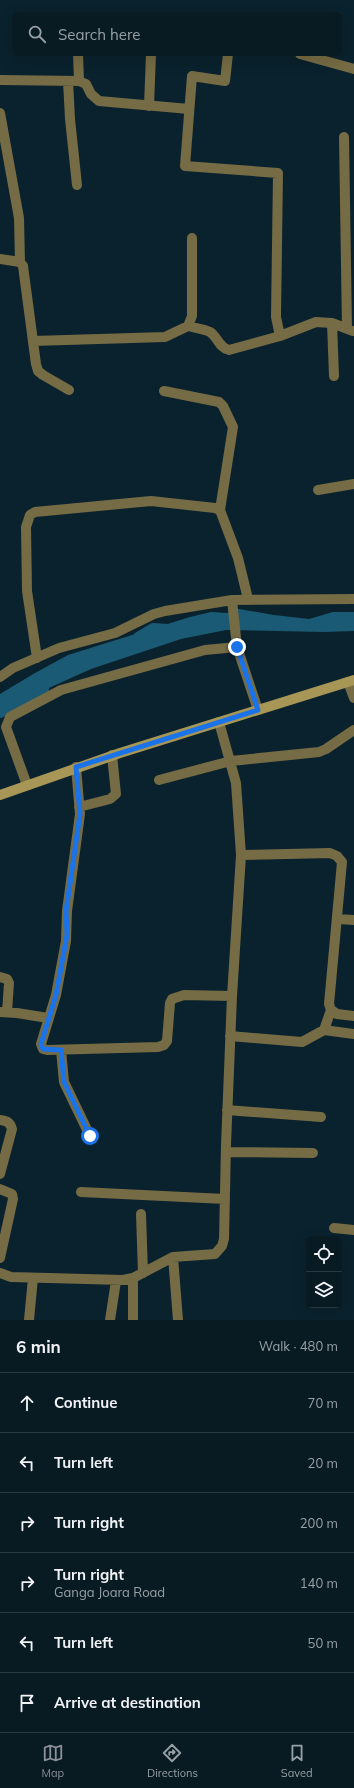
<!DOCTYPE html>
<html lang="en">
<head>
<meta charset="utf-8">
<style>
	:root { --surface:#081a22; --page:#16272f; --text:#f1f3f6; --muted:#98a1a5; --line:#293840; --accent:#8c9099 }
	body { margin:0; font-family:Mulish,sans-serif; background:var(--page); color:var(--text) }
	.controls { position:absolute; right:12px; bottom:12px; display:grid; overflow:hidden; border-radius:6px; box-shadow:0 4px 16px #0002 }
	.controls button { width:36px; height:36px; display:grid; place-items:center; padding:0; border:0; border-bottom:1px solid var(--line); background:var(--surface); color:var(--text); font:20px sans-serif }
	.stop { position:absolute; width:12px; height:12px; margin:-9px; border:3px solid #1a73e8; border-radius:50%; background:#fff }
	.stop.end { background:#1a73e8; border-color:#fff; box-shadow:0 1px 4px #0008 }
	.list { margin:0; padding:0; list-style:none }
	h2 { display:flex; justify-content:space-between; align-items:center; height:52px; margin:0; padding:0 16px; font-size:17px }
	h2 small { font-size:13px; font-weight:400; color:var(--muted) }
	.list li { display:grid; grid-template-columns:26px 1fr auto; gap:12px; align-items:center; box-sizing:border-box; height:60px; padding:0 16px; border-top:1px solid var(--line) }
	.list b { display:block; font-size:15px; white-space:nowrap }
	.list p { margin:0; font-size:13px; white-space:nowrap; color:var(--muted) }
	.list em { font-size:13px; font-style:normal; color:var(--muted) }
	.icon { flex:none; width:22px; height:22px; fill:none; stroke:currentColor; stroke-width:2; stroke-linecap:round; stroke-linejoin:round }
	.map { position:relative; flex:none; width:354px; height:1320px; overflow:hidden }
	.search { position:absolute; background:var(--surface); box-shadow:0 4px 16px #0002; left:12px; right:12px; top:12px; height:44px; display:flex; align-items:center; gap:10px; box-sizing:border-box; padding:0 14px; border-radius:6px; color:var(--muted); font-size:15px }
	.sheet { height:412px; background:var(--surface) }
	nav { display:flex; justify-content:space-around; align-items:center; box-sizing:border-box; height:56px; border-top:1px solid var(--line); background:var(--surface); font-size:11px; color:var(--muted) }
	nav a { display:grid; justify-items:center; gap:2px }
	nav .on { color:var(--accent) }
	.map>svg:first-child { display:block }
	.water { fill:#1b5a75 }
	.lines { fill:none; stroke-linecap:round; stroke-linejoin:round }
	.canal { stroke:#1b5a75; stroke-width:10 }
	.street { stroke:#756b44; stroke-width:10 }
	.secondary { stroke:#a79656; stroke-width:10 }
	.route { stroke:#1a73e8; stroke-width:5 }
</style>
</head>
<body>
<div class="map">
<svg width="354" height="1320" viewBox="0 0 354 1320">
	<rect width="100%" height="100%" fill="#0a222d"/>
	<!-- water -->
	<path class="water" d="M 239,609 L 274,615 L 309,619 L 333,612 L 354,612 L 354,631 L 323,632 L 226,630 L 181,639 L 91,669 L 20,701 L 0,713 L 0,694 L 35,673 L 68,655 L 190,617 L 211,612 L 227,613 Z"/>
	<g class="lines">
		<!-- canal -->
		<path class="canal" d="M 138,637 L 153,628 L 168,629
			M 0,713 L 44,689"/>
		<!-- street -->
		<path class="street" d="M 78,54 L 79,81
			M 228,54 L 225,81 L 192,76 L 185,166 L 278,173 L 276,317 L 280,336
			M 300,54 L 354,69
			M 0,80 L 79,81 L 86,84 L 91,94 L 99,101 L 189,109
			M 68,81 L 70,119 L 77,185
			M 149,106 L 151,54
			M 0,113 L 19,218 L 20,262
			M 344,137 L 347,329
			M 0,259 L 20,262 L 23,266 L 36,364 L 38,371 L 43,375 L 69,390
			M 332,323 L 334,376
			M 188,326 C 195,328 204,329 210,332 C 218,337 218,347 229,350 L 280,336 L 316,322 L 332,323 L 353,331
			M 33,341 L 165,337 L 188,326 L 192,316 L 192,238
			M 164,391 L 219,402 L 223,406 L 233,427 L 220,510
			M 318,490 L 354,484
			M 232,600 L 237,647 L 258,710
			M 37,658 L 27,591 L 26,527 L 30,515 L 35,512 L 151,501 L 215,508 L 220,510 L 238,558 L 248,599
			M 0,677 L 13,668 L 59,648 L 115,633 L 154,614 L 165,611 L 232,600 L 354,599
			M 348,682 L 354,698
			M 76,767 L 80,814 L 67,911 L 66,941 L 56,995 L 41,1044 L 43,1049 L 47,1050 L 158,1047 L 164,1045 L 167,1041 L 170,1003 L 172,999 L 184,995 L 232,996
			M 159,780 L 231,761 L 319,752 L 326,749 L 354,730
			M 27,785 L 6,727 L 10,717 L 61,690 L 205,650 L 237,647
			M 79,807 L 110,799 L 116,794 L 112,755
			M 241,855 L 330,853 L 337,856 L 342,862 L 329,1004 L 331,1010 L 337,1014 L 354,1016
			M 338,919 L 354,920
			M 0,977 L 7,979 L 9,983 L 7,1012
			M 0,1012 L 17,1013 L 48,1018
			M 324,1030 L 354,1034
			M 230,1036 L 302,1042 L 324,1030 L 331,1010
			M 61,1050 L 64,1082 L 90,1136
			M 227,1110 L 321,1117
			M 0,1120 C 7,1121 10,1122 12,1129 L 0,1174
			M 226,1152 L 313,1153
			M 0,1189 L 12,1194 L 13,1199 L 0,1258
			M 81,1192 L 225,1199
			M 141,1214 L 143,1273
			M 334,1228 L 354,1230
			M 173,1257 L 178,1320
			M 0,1273 L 11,1277 L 123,1280 L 133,1278 L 173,1257 L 215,1254 L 222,1246 L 224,1239 L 226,1145 L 232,996 L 241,855 L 236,783 L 219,722
			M 29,1320 L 33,1278
			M 110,1320 L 116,1281
			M 133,1320 L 133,1278"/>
		<!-- secondary -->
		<path class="secondary" d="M 0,795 L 120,753 L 354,680"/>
	</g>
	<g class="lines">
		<!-- route -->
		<path class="route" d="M 90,1136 L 64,1082 L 61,1050 L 43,1049 L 41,1044 L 56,995 L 67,935 L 66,911 L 80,814 L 76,767 L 258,710 L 237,647"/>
	</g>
</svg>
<div class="controls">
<button><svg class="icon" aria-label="locate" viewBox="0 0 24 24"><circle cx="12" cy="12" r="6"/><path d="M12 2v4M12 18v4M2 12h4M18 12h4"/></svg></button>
<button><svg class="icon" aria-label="layers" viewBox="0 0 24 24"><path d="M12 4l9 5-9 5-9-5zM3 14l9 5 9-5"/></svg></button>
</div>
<div class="stop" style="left:90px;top:1136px"></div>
<div class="stop end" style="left:237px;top:647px"></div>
<div class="search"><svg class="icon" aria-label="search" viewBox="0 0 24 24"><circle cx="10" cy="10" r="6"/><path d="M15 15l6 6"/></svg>Search here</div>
</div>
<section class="sheet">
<h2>6 min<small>Walk · 480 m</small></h2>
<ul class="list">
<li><svg class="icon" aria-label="ahead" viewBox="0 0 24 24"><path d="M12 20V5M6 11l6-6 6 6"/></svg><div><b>Continue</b></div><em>70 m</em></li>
<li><svg class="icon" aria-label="left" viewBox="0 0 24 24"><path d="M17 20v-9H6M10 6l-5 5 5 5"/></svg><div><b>Turn left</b></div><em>20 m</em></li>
<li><svg class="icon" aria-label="right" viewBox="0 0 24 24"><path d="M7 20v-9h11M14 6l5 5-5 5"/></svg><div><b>Turn right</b></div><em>200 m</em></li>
<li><svg class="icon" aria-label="right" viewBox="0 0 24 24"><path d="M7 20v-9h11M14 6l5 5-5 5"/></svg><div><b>Turn right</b><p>Ganga Joara Road</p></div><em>140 m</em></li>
<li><svg class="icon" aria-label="left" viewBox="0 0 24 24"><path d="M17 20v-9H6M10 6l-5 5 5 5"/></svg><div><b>Turn left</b></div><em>50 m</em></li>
<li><svg class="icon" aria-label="arrive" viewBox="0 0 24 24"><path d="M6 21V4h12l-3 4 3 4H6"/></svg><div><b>Arrive at destination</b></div></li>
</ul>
</section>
<nav>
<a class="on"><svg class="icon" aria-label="map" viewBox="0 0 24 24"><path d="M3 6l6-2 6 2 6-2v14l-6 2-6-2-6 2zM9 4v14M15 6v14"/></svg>Map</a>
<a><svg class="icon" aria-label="directions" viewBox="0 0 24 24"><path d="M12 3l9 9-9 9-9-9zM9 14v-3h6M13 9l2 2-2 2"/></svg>Directions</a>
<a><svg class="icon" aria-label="saved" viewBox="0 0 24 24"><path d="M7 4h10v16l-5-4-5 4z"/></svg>Saved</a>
</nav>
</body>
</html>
